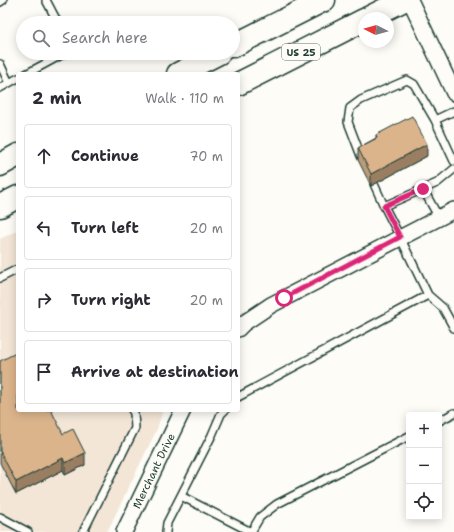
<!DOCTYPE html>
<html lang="en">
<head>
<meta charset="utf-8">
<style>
	:root { --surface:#fff; --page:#f2f2f3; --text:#2b2b33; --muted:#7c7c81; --line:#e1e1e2 }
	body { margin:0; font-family:"Shantell Sans",sans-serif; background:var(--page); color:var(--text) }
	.controls { position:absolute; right:12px; bottom:12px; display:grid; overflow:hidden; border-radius:4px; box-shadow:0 2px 10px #0003 }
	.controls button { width:36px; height:36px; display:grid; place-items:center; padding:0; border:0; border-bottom:1px solid var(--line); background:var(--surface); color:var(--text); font:20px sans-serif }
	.compass { position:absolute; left:358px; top:12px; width:36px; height:36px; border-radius:50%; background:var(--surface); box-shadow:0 2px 10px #0003; rotate:276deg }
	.stop { position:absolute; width:12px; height:12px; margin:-9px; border:3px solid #db2777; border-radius:50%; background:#fff }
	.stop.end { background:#db2777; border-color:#fff; box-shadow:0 1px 4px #0008 }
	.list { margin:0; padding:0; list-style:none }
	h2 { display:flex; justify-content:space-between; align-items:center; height:52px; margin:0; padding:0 16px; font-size:17px }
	h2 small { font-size:13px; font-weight:400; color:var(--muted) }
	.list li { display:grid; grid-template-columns:26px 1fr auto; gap:12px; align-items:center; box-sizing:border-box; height:64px; margin:0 8px 8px; padding:0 8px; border:1px solid var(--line); border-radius:4px }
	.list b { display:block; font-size:15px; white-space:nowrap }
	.list em { font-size:13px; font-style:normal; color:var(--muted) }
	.icon { flex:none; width:22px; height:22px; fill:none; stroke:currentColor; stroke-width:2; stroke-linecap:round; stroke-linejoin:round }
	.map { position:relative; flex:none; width:454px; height:532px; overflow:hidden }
	.search { position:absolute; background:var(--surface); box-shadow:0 2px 10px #0003; left:16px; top:16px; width:224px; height:44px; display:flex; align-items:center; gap:10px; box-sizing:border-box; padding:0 14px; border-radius:22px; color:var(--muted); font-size:15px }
	.panel { position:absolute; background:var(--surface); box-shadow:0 2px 10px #0003; left:16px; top:72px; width:224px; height:340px; border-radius:4px }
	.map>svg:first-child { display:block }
	.built { fill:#f3e6d7 }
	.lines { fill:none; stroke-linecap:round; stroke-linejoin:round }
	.lane-casing { stroke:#1f3d34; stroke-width:10 }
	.street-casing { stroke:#1f3d34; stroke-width:18 }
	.primary-casing { stroke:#1f3d34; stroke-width:25 }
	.lane { stroke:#fdfcf7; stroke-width:7 }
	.street { stroke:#fdfcf7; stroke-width:15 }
	.primary { stroke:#fdfcf7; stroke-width:22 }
	.wall { fill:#bc9b78; stroke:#1f3d34 }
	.shaded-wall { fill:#997e62; stroke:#1f3d34 }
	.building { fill:#dbb48c; stroke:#1f3d34 }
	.route { stroke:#db2777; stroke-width:5 }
	.labels { text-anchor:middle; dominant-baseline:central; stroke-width:3; stroke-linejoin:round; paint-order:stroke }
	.shield { fill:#fdfcf7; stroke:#62766e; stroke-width:1 }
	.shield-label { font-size:10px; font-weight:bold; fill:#1f3d34 }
	.street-label { font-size:11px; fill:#1f3d34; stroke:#fdfcf7 }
</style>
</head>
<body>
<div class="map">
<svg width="454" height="532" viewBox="0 0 454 532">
	<rect width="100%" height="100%" fill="#fdfcf7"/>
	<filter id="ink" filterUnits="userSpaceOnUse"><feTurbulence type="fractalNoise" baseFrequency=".025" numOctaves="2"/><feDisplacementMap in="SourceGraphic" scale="8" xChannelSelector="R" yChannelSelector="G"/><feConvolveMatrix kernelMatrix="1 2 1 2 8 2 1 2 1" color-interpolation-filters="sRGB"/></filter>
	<g filter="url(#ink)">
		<!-- built -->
		<path class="built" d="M 18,230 L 18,410 L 163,410 L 157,429 L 107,532 L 0,532 L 0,239 Z"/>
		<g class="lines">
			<!-- lane casing -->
			<g class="lane-casing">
				<path id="lane" d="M 46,0 L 58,23
					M 0,2 L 3,0
					M 0,64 L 9,83
					M 26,74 L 65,53
					M 0,88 L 18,78
					M 435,120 L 454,111
					M 361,156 L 348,122 L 350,108 L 361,100 L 407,80 L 414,84 L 435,120 L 454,161
					M 374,184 L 384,206 L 400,237 L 428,295 L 443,308 L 454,328
					M 423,189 L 439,218
					M 384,206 L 437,183 L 454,169
					M 0,278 L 18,269
					M 238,397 L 428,295
					M 439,421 L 454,413
					M 181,496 L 251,532
					M 0,517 L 28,532
					M 83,532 L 135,428 L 134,413 L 132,410
					M 166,532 L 167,523 L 212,435 L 221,414 L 225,410
					M 251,532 L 260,517 L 277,504 L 409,436"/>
			</g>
			<!-- street casing -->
			<g class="street-casing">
				<path id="street" d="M 410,0 L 454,93
					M 238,329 L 244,323 L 271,305 L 454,210
					M 124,532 L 183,410"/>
			</g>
			<!-- primary casing -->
			<g class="primary-casing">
				<path id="primary" d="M 368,18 L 404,0
					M 233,46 L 324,0
					M 178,74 L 219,53
					M 238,84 L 364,20
					M 0,165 L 18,155
					M 0,206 L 18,197"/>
			</g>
			<!-- lane -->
			<use href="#lane" class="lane"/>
			<!-- street -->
			<use href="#street" class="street"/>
			<!-- primary -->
			<use href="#primary" class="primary"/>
		</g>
		<!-- wall -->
		<path class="wall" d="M 376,135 L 427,156 L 371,186 L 358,160 L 358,148 L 376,138 Z
			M 0,361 L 63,434 L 85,465 L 65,475 L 63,470 L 16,494 L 0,463 Z"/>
		<!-- shaded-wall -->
		<path class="shaded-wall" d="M 427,144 L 427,156 L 371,186 L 371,174 Z
			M 85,453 L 85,465 L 65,475 L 65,463 Z
			M 63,458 L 63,470 L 16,494 L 16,482 Z"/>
		<!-- building -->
		<path class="building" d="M 412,116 L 427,144 L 371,174 L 358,148 L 377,138 L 376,135 Z
			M 18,352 L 18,410 L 51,410 L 63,434 L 73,429 L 85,453 L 65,463 L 63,458 L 16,482 L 0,451 L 0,361 Z"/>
	</g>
	<g class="lines" filter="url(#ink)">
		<!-- route -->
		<path class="route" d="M 284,298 L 400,237 L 384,206 L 423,189"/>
	</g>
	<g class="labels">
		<!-- shield labels -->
		<rect class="shield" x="282" y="44" width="38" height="16" rx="3"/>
		<g class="shield-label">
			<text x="301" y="52">US 25</text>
		</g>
		<!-- street labels -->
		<g class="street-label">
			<text transform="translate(154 471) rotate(-64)">Merchant Drive</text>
		</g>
	</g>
</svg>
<div class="controls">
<button>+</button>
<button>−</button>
<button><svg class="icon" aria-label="locate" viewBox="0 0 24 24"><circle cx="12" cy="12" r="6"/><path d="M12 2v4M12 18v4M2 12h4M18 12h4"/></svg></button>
</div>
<svg class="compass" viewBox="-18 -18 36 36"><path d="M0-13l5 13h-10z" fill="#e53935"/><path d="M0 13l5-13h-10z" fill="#7c7c81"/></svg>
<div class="stop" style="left:284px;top:298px"></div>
<div class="stop end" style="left:423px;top:189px"></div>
<div class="search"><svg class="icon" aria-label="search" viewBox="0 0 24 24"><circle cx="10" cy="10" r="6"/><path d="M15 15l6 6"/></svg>Search here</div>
<section class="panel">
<h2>2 min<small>Walk · 110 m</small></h2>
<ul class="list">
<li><svg class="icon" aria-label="ahead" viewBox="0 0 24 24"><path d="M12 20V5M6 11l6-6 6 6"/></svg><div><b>Continue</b></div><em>70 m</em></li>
<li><svg class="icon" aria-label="left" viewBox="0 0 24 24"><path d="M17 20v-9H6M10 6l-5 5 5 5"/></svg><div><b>Turn left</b></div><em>20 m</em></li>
<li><svg class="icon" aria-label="right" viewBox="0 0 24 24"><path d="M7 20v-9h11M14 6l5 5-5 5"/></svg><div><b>Turn right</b></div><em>20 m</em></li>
<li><svg class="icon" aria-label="arrive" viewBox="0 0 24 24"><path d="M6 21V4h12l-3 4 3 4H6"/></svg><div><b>Arrive at destination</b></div></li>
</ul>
</section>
</div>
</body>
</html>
